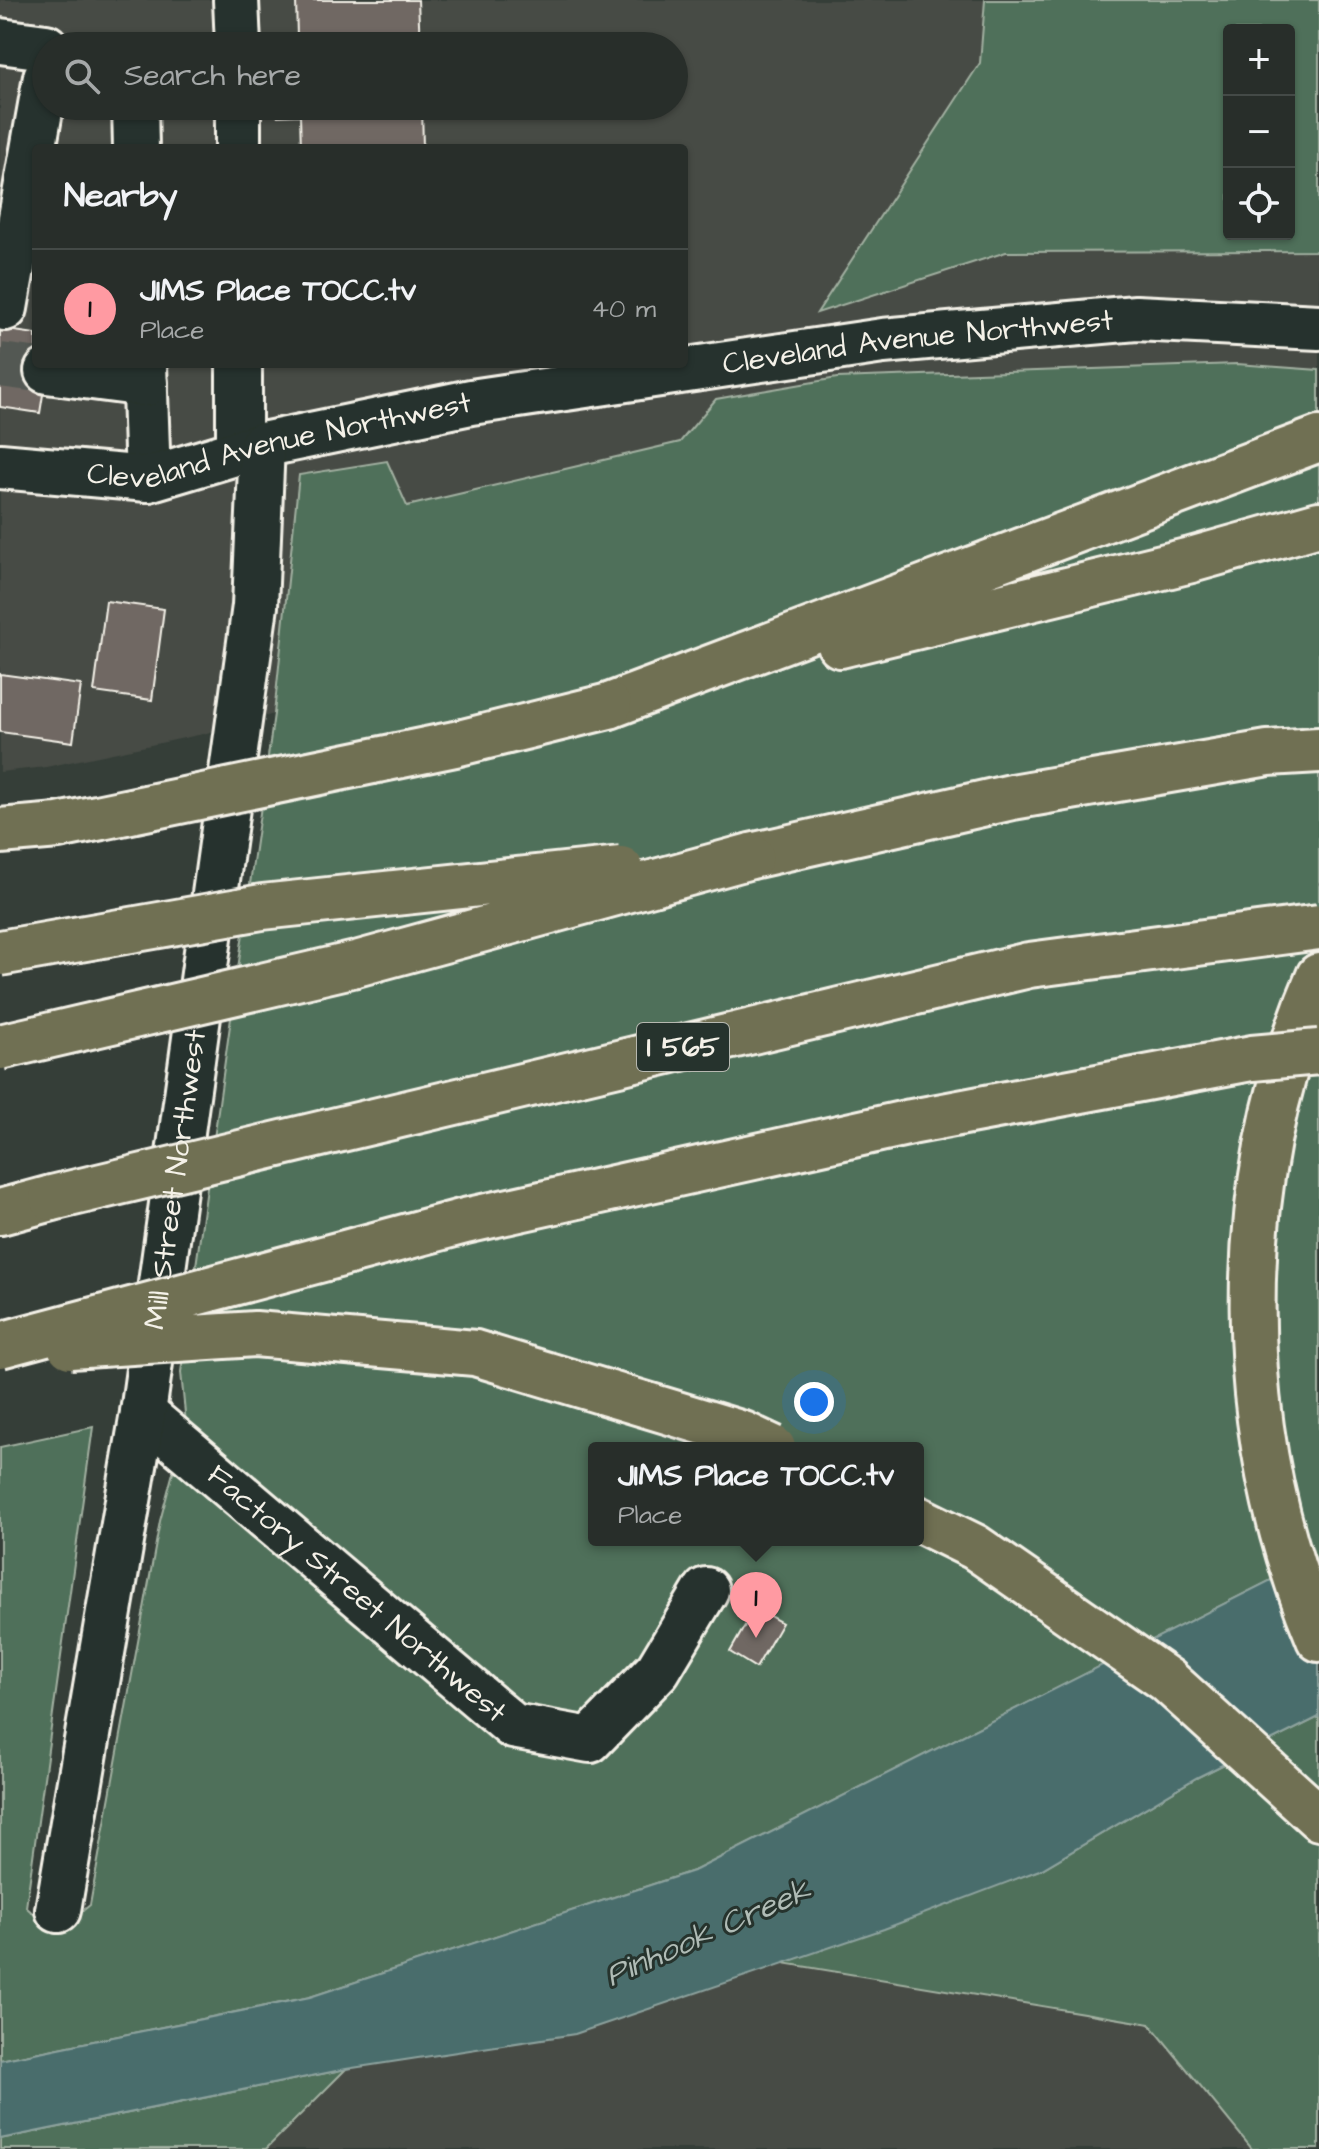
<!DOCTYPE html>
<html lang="en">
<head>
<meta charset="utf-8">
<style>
	:root { --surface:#282e2a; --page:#343a36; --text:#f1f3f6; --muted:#a5a8a8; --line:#444a47; --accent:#ff9aa2 }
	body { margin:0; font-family:"Architects Daughter",sans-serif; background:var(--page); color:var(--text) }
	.controls { position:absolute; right:24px; top:24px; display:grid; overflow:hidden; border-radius:8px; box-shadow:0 2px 6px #0004 }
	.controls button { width:72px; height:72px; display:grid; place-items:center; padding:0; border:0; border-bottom:2px solid var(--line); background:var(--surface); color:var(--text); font:40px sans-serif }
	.you { position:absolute; left:814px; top:1402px; width:28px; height:28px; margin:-20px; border:6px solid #fff; border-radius:50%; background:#1a73e8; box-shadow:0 0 0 12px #1a73e833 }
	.badge { display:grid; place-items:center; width:52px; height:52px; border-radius:50%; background:var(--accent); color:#111; font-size:26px; font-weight:700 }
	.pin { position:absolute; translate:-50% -66px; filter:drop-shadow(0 2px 4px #0008) }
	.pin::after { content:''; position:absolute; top:42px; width:28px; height:24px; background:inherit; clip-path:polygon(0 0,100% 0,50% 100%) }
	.popup { position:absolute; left:588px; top:1442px; width:336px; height:104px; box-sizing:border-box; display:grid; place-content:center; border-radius:8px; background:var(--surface); filter:drop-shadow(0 2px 6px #0005); font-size:26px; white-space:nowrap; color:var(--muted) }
	.popup b { font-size:30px; color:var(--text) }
	.popup::after { content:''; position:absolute; left:50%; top:100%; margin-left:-16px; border:16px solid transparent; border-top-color:var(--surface) }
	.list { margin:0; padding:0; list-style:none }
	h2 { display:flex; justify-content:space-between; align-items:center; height:104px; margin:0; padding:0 32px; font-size:34px }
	h2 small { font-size:26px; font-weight:400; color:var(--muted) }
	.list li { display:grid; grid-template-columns:52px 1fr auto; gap:24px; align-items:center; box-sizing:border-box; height:120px; padding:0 32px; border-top:2px solid var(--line) }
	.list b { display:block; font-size:30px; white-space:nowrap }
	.list p { margin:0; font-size:26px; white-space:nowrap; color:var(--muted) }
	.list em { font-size:26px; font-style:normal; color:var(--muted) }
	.icon { flex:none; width:44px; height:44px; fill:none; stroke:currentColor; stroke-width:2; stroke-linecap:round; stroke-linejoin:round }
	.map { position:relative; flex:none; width:1319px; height:2149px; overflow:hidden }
	.search { position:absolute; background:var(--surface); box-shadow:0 2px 6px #0004; left:32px; top:32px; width:656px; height:88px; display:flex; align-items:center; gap:20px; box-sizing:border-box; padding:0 28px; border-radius:44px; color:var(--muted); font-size:30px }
	.panel { position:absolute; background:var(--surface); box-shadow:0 2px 6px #0004; left:32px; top:144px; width:656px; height:224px; border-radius:8px }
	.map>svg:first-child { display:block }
	.built { fill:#474b45; fill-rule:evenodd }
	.green { fill:#50705a; stroke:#a2b0a1; stroke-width:2; fill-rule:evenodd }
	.water { fill:#496d6c; stroke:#8da29e; stroke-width:2 }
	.building { fill:#706863; stroke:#f4f1e8; stroke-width:2 }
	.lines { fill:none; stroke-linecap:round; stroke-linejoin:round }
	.minor-tunnel { stroke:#525952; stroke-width:44; stroke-dasharray:44 22; stroke-linecap:butt }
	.minor-casing { stroke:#f4f1e8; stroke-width:50 }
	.highway-casing { stroke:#f4f1e8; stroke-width:50 }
	.minor { stroke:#26332d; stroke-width:44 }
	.highway { stroke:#706f52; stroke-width:44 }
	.highway-bridge-casing { stroke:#f4f1e8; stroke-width:50; stroke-linecap:butt }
	.highway-bridge { stroke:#706f52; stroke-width:44 }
	.labels { text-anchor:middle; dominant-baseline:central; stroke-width:6; stroke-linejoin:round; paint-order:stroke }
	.shield { fill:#26332d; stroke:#b6b8b0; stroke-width:2 }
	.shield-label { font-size:28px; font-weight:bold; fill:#f4f1e8 }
	.street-label { font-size:30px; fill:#f4f1e8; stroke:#26332d }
	.water-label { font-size:32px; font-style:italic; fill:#b0bcb6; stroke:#26332d }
</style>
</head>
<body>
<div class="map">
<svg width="1319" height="2149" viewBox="0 0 1319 2149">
	<rect width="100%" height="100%" fill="#353e38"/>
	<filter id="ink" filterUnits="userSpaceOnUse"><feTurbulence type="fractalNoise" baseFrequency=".0125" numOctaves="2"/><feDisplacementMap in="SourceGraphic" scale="16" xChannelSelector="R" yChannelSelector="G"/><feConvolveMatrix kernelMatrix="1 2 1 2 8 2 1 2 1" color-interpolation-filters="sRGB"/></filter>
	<g filter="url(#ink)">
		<!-- built -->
		<path class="built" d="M 0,0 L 985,0 L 980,63 L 818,312 L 1006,252 L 1319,251 L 1319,370 L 1237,364 L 837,378 L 716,399 L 680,442 L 406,506 L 300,475 L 274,714 L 203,734 L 46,767 L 0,772 ZM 46,46 L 674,46 L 674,106 L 46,106 ZM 36,148 L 684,148 L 684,364 L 36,364 Z
			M 783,1963 L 1150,2024 L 1252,2149 L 266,2149 L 346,2069 L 575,2034 Z"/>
		<!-- green -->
		<path class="green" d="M 985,0 L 1319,0 L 1319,251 L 1006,252 L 817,313 L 980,63 ZM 1229,30 L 1289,30 L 1289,234 L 1229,234 Z
			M 1237,364 L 1319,370 L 1319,1556 L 696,1870 L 310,1997 L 0,2060 L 0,1447 L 93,1427 L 26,1907 L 55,1933 L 90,1905 L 160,1521 L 186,1424 L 181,1372 L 274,714 L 299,475 L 387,461 L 407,506 L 680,442 L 716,399 L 837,378 ZM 594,1448 L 918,1448 L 918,1540 L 594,1540 Z
			M 1319,1717 L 1319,2149 L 1252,2149 L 1150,2024 L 783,1963 L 1042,1869 L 1196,1778 Z
			M 346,2069 L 266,2149 L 0,2149 L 0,2139 Z"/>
		<!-- water -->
		<path class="water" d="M 1319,1556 L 1319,1717 L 1196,1778 L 1042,1869 L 884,1929 L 575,2034 L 346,2069 L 0,2139 L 0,2060 L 310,1997 L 696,1870 Z"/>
		<!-- building -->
		<path class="building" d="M 296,0 L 418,0 L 420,46 L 275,46 L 275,38 L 297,37 Z
			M 277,106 L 422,106 L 423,148 L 301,148 L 300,115 L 277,116 Z
			M 0,329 L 36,334 L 36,364 L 48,364 L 40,413 L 0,407 Z
			M 106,601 L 164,609 L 152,700 L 94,692 Z
			M 0,674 L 81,685 L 73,742 L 0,732 Z
			M 755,1608 L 782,1623 L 756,1668 L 730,1652 Z"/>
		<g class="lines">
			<!-- minor-tunnel -->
			<path class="minor-tunnel" d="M 0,365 L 47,371"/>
			<!-- minor casing -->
			<g class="minor-casing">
				<g id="minor">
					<path d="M 236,0 L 238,46"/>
					<path d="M 0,41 L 46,47"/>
					<path d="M 135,106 L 136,148"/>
					<path d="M 238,106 L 238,148"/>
					<path d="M 5,308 L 46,77"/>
					<path d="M 144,364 L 148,479"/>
					<path d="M 239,364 L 239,452"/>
					<path d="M 47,371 L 145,384"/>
					<path id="s1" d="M 0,466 L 148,479 L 262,445 L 471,402 L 883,341 L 1136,318 L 1319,327"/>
					<path id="s2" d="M 143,1413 L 513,1726 L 590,1740 L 658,1670 L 706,1590"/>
					<path id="s3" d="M 58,1910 L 143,1413 L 255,606 L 262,445"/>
				</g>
			</g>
			<!-- highway casing -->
			<g class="highway-casing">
				<path id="highway" d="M 840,645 L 1191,560 L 1319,524
					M 609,706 L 1319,439
					M 751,856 L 1012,797 L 1268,753 L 1319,750
					M 1319,976 C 1229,1184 1232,1431 1319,1639
					M 0,1212 L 52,1198
					M 918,1519 L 975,1547 L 1167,1680 L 1319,1818"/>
			</g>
			<!-- minor -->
			<use href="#minor" class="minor"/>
			<!-- highway -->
			<use href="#highway" class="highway"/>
			<!-- highway-bridge casing -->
			<g class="highway-bridge-casing">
				<path id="highway-bridge" d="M 0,831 L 58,826 L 455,744 L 609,706
					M 0,953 L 262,907 L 621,869
					M 0,1047 L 356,964 L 751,856
					M 52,1198 L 1029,965 L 1319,927
					M 0,1345 L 465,1221 L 911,1122 L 1252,1058 L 1319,1052
					M 70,1346 L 255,1334 L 475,1353 L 743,1434 L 773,1448"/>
			</g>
			<!-- highway-bridge -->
			<use href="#highway-bridge" class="highway-bridge"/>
		</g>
	</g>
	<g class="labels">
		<!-- shield labels -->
		<rect class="shield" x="637" y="1023" width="92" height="48" rx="6"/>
		<g class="shield-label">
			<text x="683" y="1047">I 565</text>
		</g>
		<!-- street labels -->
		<g class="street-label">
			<text stroke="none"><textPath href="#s1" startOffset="932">Cleveland Avenue Northwest</textPath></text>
			<text stroke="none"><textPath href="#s1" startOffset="284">Cleveland Avenue Northwest</textPath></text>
			<text stroke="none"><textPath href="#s3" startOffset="740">Mill Street Northwest</textPath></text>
			<text stroke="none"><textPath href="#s2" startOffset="280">Factory Street Northwest</textPath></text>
		</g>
		<!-- water labels -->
		<g class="water-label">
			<text transform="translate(708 1933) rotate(-24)">Pinhook Creek</text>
		</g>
	</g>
</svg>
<div class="controls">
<button>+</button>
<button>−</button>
<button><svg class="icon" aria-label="locate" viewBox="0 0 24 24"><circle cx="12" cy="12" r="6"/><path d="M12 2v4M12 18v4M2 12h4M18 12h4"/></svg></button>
</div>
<div class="you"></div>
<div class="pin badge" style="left:756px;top:1638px">1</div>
<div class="popup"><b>JIMS Place TOCC.tv</b>Place</div>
<div class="search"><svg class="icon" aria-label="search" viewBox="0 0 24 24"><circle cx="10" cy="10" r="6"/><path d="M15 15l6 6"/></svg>Search here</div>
<section class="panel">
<h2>Nearby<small></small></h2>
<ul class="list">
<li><span class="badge">1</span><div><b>JIMS Place TOCC.tv</b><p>Place</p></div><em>40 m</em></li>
</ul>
</section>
</div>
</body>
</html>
